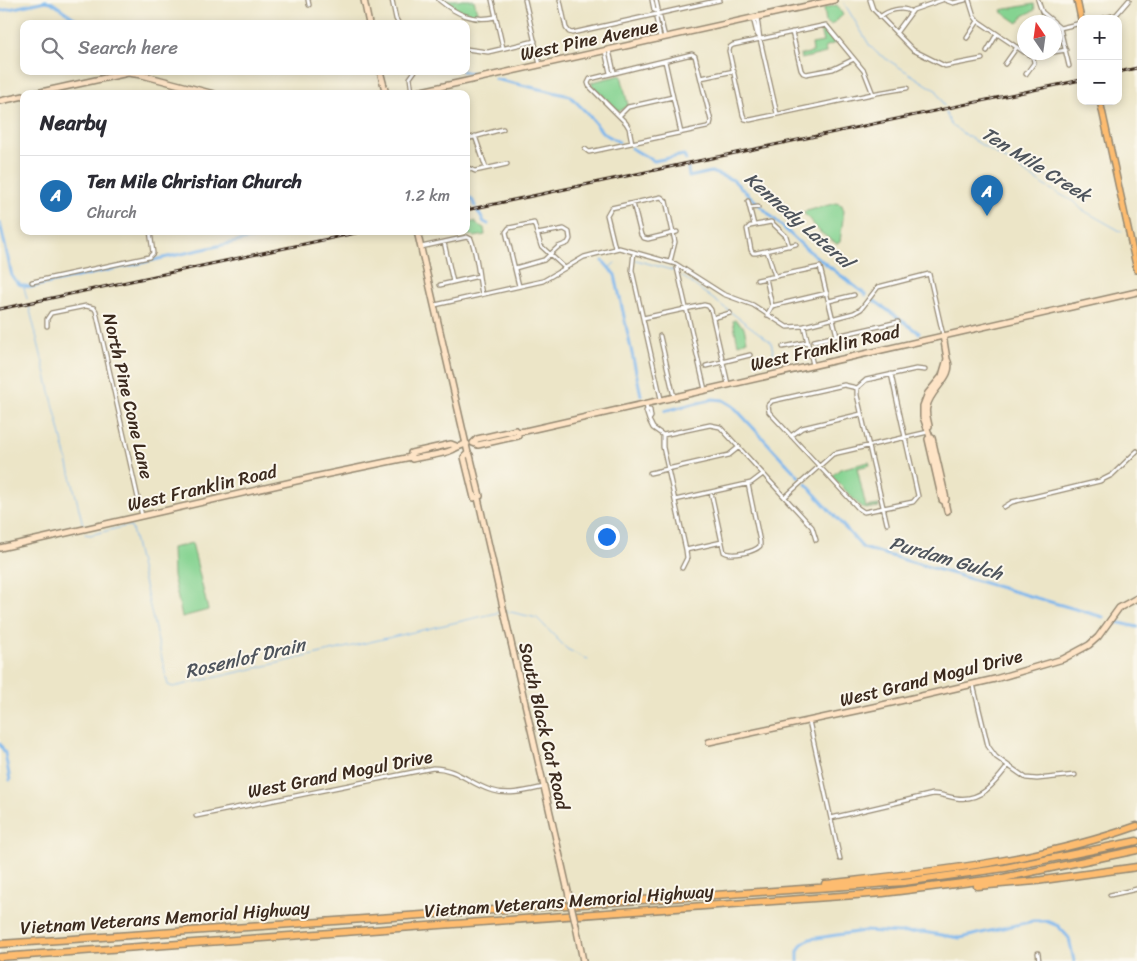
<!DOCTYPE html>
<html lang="en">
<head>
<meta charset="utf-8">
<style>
	:root { --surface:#fff; --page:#f7f7f7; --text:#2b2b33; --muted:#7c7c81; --line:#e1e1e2; --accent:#1f6fb2 }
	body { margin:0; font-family:Sriracha,sans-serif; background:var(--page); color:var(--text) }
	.controls { position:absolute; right:15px; top:15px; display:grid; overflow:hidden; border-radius:10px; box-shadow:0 2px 8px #0003 }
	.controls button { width:45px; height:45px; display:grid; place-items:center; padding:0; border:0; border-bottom:1px solid var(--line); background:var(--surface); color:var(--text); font:25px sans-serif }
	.compass { position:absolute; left:1017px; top:15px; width:45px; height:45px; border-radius:50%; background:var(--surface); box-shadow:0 2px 8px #0003; rotate:347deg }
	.you { position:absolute; left:606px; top:536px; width:18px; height:18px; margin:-12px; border:4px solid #fff; border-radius:50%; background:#1a73e8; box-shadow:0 0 0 8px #1a73e833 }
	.badge { display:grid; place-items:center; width:32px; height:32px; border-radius:50%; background:var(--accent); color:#fff; font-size:16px; font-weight:700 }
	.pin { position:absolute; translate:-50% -41px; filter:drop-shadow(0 1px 2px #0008) }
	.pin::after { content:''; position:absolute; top:26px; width:18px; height:15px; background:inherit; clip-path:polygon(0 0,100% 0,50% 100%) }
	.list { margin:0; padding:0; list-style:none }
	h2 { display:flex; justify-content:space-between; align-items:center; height:65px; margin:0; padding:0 20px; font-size:21px }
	h2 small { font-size:16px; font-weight:400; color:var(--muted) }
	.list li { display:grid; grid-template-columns:32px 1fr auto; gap:15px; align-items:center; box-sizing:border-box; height:80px; padding:0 20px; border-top:1px solid var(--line) }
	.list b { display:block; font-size:19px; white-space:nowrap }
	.list p { margin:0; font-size:16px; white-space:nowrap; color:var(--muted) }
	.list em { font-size:16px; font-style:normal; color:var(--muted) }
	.icon { flex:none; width:28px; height:28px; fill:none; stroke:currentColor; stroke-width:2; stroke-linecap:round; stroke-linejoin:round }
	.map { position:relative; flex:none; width:1137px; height:961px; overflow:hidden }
	.search { position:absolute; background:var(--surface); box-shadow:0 2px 8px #0003; left:20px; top:20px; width:450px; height:55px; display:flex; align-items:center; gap:12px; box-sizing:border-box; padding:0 18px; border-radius:10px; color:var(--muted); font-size:19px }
	.panel { position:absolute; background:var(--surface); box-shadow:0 2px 8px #0003; left:20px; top:90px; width:450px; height:145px; border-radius:10px }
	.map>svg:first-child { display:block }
	.green { fill:#85d391; stroke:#607e58 }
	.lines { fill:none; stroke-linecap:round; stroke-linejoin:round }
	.stream { stroke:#7cb6ed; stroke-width:1 }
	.canal { stroke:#7cb6ed; stroke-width:3 }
	.street-casing { stroke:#948872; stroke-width:5.5 }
	.secondary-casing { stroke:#948872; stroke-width:8 }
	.primary-casing { stroke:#948872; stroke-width:8 }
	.highway-casing { stroke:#948872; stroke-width:9 }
	.street { stroke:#fff; stroke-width:3 }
	.secondary { stroke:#fee4c6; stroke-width:5 }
	.primary { stroke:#fdbc70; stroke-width:5 }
	.highway { stroke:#fdbc70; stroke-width:6 }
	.rail-casing { stroke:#3b2a1e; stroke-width:3 }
	.rail { stroke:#fbf7ec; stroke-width:1; stroke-dasharray:4; stroke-linecap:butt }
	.secondary-bridge-casing { stroke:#948872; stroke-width:8; stroke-linecap:butt }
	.secondary-bridge { stroke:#fee4c6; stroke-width:5 }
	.labels { text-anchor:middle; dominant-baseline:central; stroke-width:4; stroke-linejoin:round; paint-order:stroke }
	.street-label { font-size:18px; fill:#3b2a1e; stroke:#fbf7ec }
	.water-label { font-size:19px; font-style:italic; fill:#4e545c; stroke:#fbf7ec }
</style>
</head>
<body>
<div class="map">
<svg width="1137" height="961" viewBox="0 0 1137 961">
	<rect width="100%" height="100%" fill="#fbf7ec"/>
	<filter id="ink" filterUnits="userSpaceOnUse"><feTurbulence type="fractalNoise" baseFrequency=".02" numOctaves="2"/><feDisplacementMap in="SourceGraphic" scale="10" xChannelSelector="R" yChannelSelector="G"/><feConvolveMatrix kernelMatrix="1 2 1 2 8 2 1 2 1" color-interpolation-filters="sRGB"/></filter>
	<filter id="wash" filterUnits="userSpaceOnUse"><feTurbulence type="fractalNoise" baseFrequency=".0096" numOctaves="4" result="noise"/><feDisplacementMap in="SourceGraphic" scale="20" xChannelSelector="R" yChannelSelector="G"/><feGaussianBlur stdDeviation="1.12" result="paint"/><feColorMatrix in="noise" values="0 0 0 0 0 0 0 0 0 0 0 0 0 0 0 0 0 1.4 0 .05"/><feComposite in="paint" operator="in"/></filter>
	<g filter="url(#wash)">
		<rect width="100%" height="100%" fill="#ece5c7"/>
		<!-- green -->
		<path class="green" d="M 444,0 L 474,0 L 478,16 L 458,11 Z
			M 1034,4 L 1035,10 L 1023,16 L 1018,23 L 1002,12 L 1001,10 Z
			M 837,5 L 843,15 L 831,25 L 826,22 L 824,8 Z
			M 824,28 L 837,42 L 825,47 L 826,53 L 801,59 L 800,55 L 813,52 L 812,44 L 823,42 L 820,29 Z
			M 621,75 L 628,105 L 620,111 L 618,111 L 592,85 L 592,82 Z
			M 836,203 L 842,205 L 844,211 L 840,242 L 837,244 L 821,233 L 803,212 Z
			M 476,221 L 476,224 L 484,228 L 485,235 L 474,237 L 472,235 L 465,235 L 466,224 Z
			M 735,320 L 744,327 L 747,341 L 738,344 L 733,321 Z
			M 869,462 L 870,465 L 857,468 L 866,507 L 879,505 L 879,507 L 866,509 L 860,506 L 832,476 L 840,469 Z
			M 192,543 L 208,610 L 182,617 L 173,576 L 172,548 Z"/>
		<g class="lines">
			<!-- stream -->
			<path class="stream" d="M 844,3 L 870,46 L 877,53 L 937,91 L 944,106
				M 945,111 L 951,125 L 964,134 L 1019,168 L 1043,185 L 1076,203 L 1081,209 L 1122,232
				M 636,260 L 675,271
				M 609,268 L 615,263
				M 682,276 L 771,342 L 776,364
				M 24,287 L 27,299
				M 29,306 L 83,525
				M 85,534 L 90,535 L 126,526 L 130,526 L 132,529 L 168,685 L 173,687 L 501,612
				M 506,611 L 537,618 L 567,649 L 588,660"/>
			<!-- canal -->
			<path class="canal" d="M 0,11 L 46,1 L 51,2 L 83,24
				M 462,71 L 477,75
				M 495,79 L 570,96 L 587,113 L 603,133 L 619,142
				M 631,148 L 654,161 L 684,155 L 686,160
				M 688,169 L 689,177 L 711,172 L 733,180 L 804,247 L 866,295
				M 466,195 L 473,201 L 475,206
				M 477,210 L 484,222 L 488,224
				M 0,223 L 12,276 C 17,284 21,286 31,287 L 286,231
				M 603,261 L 615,275 L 641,395
				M 872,299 L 919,333
				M 665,411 L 713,399 L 723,400 L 733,406 L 799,477
				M 806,484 L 863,548 L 1103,617
				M 1116,622 L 1137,627
				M 0,744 L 5,753 L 10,780
				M 798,961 L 798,951 L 802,944 L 810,939 L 864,931 L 899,933 L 923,932 L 960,938 L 1033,921 L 1046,921 L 1058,926 L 1069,938 L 1074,961"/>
		</g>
	</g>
	<g filter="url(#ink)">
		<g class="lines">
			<!-- street casing -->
			<g class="street-casing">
				<path id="street" d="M 308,0 L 309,5
					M 392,0 L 396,19 L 399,24
					M 439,0 C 456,14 473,22 495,17
					M 492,0 L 503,48
					M 525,0 L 540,65
					M 560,0 L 566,28 L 569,32 L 572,33 L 720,0
					M 652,0 L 654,10 L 657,11 L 658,17 L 660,17 L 665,37
					M 656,0 L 658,9 L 657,11
					M 870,0 L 873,9 L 913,50 L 945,66 L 982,59
					M 945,0 L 953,3 L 965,0
					M 969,0 L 974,16 L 978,21 L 1024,52
					M 1038,0 L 1042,12 L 1054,22
					M 658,17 L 656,18 L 660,38
					M 757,17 L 760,39 L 777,114
					M 880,17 C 888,10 903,6 911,12
					M 753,18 L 757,34 L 760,38
					M 1101,19 L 1116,15 L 1129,0
					M 1054,23 L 1060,28 L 1069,66
					M 1060,28 L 1081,23
					M 792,32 L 801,70 L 803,73 L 806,74 L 833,69 L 854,59
					M 896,33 L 913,10 L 942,0
					M 967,38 L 978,21
					M 466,49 L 488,52 L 535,41
					M 609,50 L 614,72
					M 605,51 L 610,73
					M 987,51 L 997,34
					M 1025,52 L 1033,57
					M 1054,52 L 1066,50
					M 1033,57 L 1053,52
					M 665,61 L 681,133
					M 1005,64 L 1017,47
					M 1026,74 L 1034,63 L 1033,57
					M 701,78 L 734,71
					M 412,93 L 410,78 L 415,71
					M 873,94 L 864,71 L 826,25 L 733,45 L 730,47 L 729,51 L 743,115 L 745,119 L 750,120 L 877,93 L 907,88
					M 619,116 L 628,107 L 673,97
					M 475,136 L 486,168
					M 466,140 L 470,138 L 503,129
					M 585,149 L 589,152 L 594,151 L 707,127 L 710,125 L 711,121 L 695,56 L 692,54 L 590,79 L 588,83 L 589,86 L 626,123 L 629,128 L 632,143
					M 466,167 L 475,171 L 507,164
					M 748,201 L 754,225
					M 633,203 L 641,235 L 644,238 L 648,239 L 677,232
					M 750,208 L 758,207
					M 444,242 L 453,282
					M 789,246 L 786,236 L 771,222 L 750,226 L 747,229 L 751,250 L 753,253 L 756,253 L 796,244
					M 421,247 L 467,237 L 471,239 C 478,257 478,276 482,294
					M 615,248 L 607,215 L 611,208 L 661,197 L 666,201 L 675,242 L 670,262
					M 767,251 L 775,276
					M 634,252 L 632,270 L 661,399
					M 515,268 L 544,260 L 558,247 L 568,243 L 570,239 L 569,232 L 564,229 L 537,234
					M 677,268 L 705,390
					M 766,278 L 772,306 L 767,315
					M 757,280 L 820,267 L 837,336
					M 32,282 L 149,257 L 153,253 L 150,231
					M 440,285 L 479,276
					M 519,286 L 506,232 L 509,228 L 534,223 L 541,246 L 565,268
					M 829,301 L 854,295
					M 435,305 L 543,281 L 584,257 L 619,248 L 676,264 L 723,294 L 753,305 L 787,327 L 804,326 L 854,313 L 861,309 L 878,287 L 929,274 L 943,335
					M 772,306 L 827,293
					M 643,318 L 704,305 L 708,306 L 711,310 L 728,384
					M 713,318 L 730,313
					M 47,326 L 47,319 L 51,313 L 86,306 L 94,308 L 96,311 L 142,516
					M 804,326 L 813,365
					M 660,336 L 674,397
					M 814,341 L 898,322
					M 783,347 L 808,342
					M 706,366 L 750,355
					M 891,374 L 918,496 L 913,502 L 864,512 L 858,508 L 769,412 L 768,405 L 772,401 L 844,385 L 857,388 L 866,380 L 916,369 L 925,370
					M 857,388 L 857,395 L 887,524
					M 646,403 L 647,410 L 646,411 L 649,420 L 651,417 L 650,410 L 647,410
					M 649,420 L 653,428 L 663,435 L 663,447 L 686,550 L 687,558 L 682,568
					M 663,435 L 710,425 L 720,427 L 812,527 L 816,540
					M 791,436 L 802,428 L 861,414
					M 650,473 L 729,455 L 739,447
					M 711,492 L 724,552 C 732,557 754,552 760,546 L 760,542 L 748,484
					M 785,497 L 833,454 L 928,432
					M 675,500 L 751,483 L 763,474
					M 1004,507 L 1012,502 L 1100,481 L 1112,475 L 1137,451
					M 686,550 L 722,542
					M 973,684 L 988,746 L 996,757 L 1026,778 L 1037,779 L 1075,775
					M 809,721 L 840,859
					M 196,816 L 433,768 C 456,768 469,783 490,790 C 508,796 526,791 544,787
					M 831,818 L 933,794 C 942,794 948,797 956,798 C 981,802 995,783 1008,766
					M 1110,895 L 1137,889
					M 1038,953 L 1039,961"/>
			</g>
			<!-- secondary casing -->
			<g class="secondary-casing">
				<path id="secondary" d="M 364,0 L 369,24
					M 380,71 L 386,94
					M 32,94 L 128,73 L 142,75 L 214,94
					M 408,94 L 834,0
					M 0,101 L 24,96
					M 417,231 L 468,453 L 470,455 L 480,496 L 474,498 L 464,457 L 468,453
					M 943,335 L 947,359
					M 927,427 L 929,426 C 928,420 925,413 927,407 C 929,390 956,376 947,359 L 942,376 L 928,393 L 923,406 L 923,417 L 930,437 L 928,439 L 942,500 L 945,502 L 946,499 L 932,438 L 930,437
					M 518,432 L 518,436 L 478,445 L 473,443 L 477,439 L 512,431 L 516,430 L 518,432 L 525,431 L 1137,292
					M 456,446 L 451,444 L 411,453 L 411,457 L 412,459 C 424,456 442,455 452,450 C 457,447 461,445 467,444
					M 478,498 L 569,896
					M 945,502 L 947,511
					M 0,548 L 314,477 L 411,457
					M 709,742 L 878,706 L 995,679 L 1063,659 L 1089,645 L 1098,637 L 1119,608 L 1137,598
					M 576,926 L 583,961"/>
			</g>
			<!-- primary casing -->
			<g class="primary-casing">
				<path id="primary" d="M 1077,0 L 1081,19
					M 1100,101 L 1137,270"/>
			</g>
			<!-- highway casing -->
			<g class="highway-casing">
				<path id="highway" d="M 825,884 C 930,872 1036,862 1137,826
					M 977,886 L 1036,881 L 1137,867
					M 0,944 L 904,882 L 1005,868 L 1137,841
					M 0,957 L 883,893 L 1003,878 L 1137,850"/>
			</g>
			<!-- street -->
			<use href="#street" class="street"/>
			<!-- secondary -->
			<use href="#secondary" class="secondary"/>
			<!-- primary -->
			<use href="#primary" class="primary"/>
			<!-- highway -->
			<use href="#highway" class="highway"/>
			<!-- rail casing -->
			<g class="rail-casing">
				<path id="rail" d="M 1118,72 L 1137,68
					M 466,210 L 1081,80
					M 0,309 L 365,231"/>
			</g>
			<!-- rail -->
			<use href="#rail" class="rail"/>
			<!-- secondary-bridge casing -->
			<g class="secondary-bridge-casing">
				<path id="secondary-bridge" d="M 569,896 L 576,926"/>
			</g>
			<!-- secondary-bridge -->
			<use href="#secondary-bridge" class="secondary-bridge"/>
		</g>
	</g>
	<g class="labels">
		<!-- street labels -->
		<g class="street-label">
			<text transform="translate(589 40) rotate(-12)">West Pine Avenue</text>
			<text transform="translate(825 348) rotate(-13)">West Franklin Road</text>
			<text transform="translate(128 396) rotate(77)">North Pine Cone Lane</text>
			<text transform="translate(202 488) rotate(-13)">West Franklin Road</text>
			<text transform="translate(931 678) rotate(-14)">West Grand Mogul Drive</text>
			<text transform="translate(544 726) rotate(77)">South Black Cat Road</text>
			<text transform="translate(340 774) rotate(-11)">West Grand Mogul Drive</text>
			<text transform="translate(569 901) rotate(-4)">Vietnam Veterans Memorial Highway</text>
			<text transform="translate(165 918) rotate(-4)">Vietnam Veterans Memorial Highway</text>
		</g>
		<!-- water labels -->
		<g class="water-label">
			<text transform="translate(1036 164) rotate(32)">Ten Mile Creek</text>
			<text transform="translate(799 220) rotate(41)">Kennedy Lateral</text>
			<text transform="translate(946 558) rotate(16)">Purdam Gulch</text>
			<text transform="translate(245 658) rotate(-13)">Rosenlof Drain</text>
		</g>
	</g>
</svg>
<div class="controls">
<button>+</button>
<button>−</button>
</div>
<svg class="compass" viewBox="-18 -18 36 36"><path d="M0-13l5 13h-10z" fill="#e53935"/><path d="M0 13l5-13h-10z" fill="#7c7c81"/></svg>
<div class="you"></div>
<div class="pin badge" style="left:987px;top:216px">A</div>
<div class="search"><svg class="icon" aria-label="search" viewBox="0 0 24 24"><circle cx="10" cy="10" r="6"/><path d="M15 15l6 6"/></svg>Search here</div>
<section class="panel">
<h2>Nearby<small></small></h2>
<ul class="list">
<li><span class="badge">A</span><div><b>Ten Mile Christian Church</b><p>Church</p></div><em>1.2 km</em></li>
</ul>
</section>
</div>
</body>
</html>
